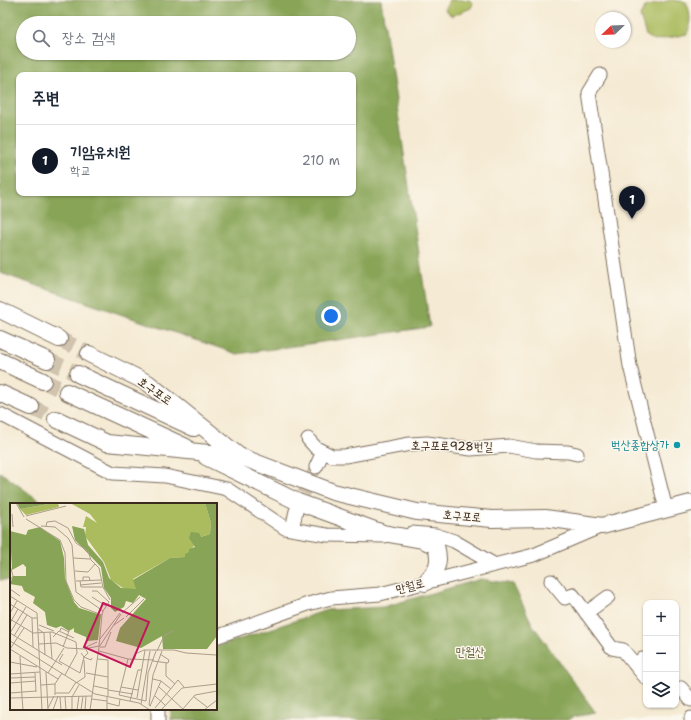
<!DOCTYPE html>
<html lang="ko">
<head>
<meta charset="utf-8">
<style>
	:root { --surface:#fff; --page:#f6f6f7; --text:#1f2937; --muted:#747a83; --line:#e0e1e3; --accent:#111827 }
	body { margin:0; font-family:"Shantell Sans","Poor Story",sans-serif; background:var(--page); color:var(--text) }
	.controls { position:absolute; right:12px; bottom:12px; display:grid; overflow:hidden; border-radius:8px; box-shadow:0 1px 3px #0004 }
	.controls button { width:36px; height:36px; display:grid; place-items:center; padding:0; border:0; border-bottom:1px solid var(--line); background:var(--surface); color:var(--text); font:20px sans-serif }
	.compass { position:absolute; left:595px; top:12px; width:36px; height:36px; border-radius:50%; background:var(--surface); box-shadow:0 1px 3px #0004; rotate:247deg }
	.you { position:absolute; left:331px; top:316px; width:14px; height:14px; margin:-10px; border:3px solid #fff; border-radius:50%; background:#1a73e8; box-shadow:0 0 0 6px #1a73e833 }
	.badge { display:grid; place-items:center; width:26px; height:26px; border-radius:50%; background:var(--accent); color:#fff; font-size:13px; font-weight:700 }
	.pin { position:absolute; translate:-50% -33px; filter:drop-shadow(0 1px 2px #0008) }
	.pin::after { content:''; position:absolute; top:21px; width:14px; height:12px; background:inherit; clip-path:polygon(0 0,100% 0,50% 100%) }
	.list { margin:0; padding:0; list-style:none }
	h2 { display:flex; justify-content:space-between; align-items:center; height:52px; margin:0; padding:0 16px; font-size:17px }
	h2 small { font-size:13px; font-weight:400; color:var(--muted) }
	.list li { display:grid; grid-template-columns:26px 1fr auto; gap:12px; align-items:center; box-sizing:border-box; height:72px; padding:0 16px; border-top:1px solid var(--line) }
	.list b { display:block; font-size:15px; white-space:nowrap }
	.list p { margin:0; font-size:13px; white-space:nowrap; color:var(--muted) }
	.list em { font-size:13px; font-style:normal; color:var(--muted) }
	.icon { flex:none; width:22px; height:22px; fill:none; stroke:currentColor; stroke-width:2; stroke-linecap:round; stroke-linejoin:round }
	.map { position:relative; flex:none; width:691px; height:720px; overflow:hidden }
	.search { position:absolute; background:var(--surface); box-shadow:0 1px 3px #0004; left:16px; top:16px; width:340px; height:44px; display:flex; align-items:center; gap:10px; box-sizing:border-box; padding:0 14px; border-radius:22px; color:var(--muted); font-size:15px }
	.panel { position:absolute; background:var(--surface); box-shadow:0 1px 3px #0004; left:16px; top:72px; width:340px; height:124px; border-radius:8px }
	.map>svg:first-child { display:block }
	.green { fill:#abbc5f; stroke:#73733e }
	.forest { fill:#88a456; stroke:#62673a; fill-rule:evenodd }
	.lines { fill:none; stroke-linecap:round; stroke-linejoin:round }
	.minor-tunnel { stroke:#d0c4af; stroke-width:13; stroke-dasharray:13 6; stroke-linecap:butt }
	.major-tunnel { stroke:#d0c4af; stroke-width:16; stroke-dasharray:16 8; stroke-linecap:butt }
	.minor-casing { stroke:#7c6d5d; stroke-width:15 }
	.major-casing { stroke:#7c6d5d; stroke-width:18 }
	.minor { stroke:#fff; stroke-width:13 }
	.major { stroke:#fff; stroke-width:16 }
	.culture-dot { fill:#0f9aa8; stroke:#fbf7ec; stroke-width:1.5 }
	.labels { text-anchor:middle; dominant-baseline:central; stroke-width:3; stroke-linejoin:round; paint-order:stroke }
	.street-label { font-size:12px; fill:#3b2a1e; stroke:#fbf7ec }
	.culture-label { font-size:12px; fill:#0d838f; stroke:#fbf7ec; text-anchor:end }
	.park-label { font-size:12px; fill:#5d5632; stroke:#fbf7ec }
	.inset-road { fill:none; stroke:#ab9d8b; stroke-width:1 }
	.view { fill:#c2185b; fill-opacity:0.15; stroke:#c2185b; stroke-width:2 }
	.inset-edge { fill:none; stroke:#3b2a1e; stroke-width:2 }
</style>
</head>
<body>
<div class="map">
<svg width="691" height="720" viewBox="0 0 691 720">
	<rect width="100%" height="100%" fill="#fbf7ec"/>
	<filter id="ink" filterUnits="userSpaceOnUse"><feTurbulence type="fractalNoise" baseFrequency=".025" numOctaves="2"/><feDisplacementMap in="SourceGraphic" scale="8" xChannelSelector="R" yChannelSelector="G"/><feConvolveMatrix kernelMatrix="1 2 1 2 8 2 1 2 1" color-interpolation-filters="sRGB"/></filter>
	<filter id="wash" filterUnits="userSpaceOnUse"><feTurbulence type="fractalNoise" baseFrequency=".012" numOctaves="4" result="noise"/><feDisplacementMap in="SourceGraphic" scale="16" xChannelSelector="R" yChannelSelector="G"/><feGaussianBlur stdDeviation="0.9" result="paint"/><feColorMatrix in="noise" values="0 0 0 0 0 0 0 0 0 0 0 0 0 0 0 0 0 1.4 0 .05"/><feComposite in="paint" operator="in"/></filter>
	<g filter="url(#wash)">
		<rect width="100%" height="100%" fill="#f5ead3"/>
		<!-- green -->
		<path class="green" d="M 449,0 L 469,0 L 473,3 L 471,8 L 452,16 L 445,10 Z
			M 671,0 L 686,2 C 691,13 691,23 687,34 L 654,41 L 646,36 L 640,16 L 645,7 Z"/>
		<!-- forest -->
		<path class="forest" d="M 0,0 L 381,0 L 430,327 L 237,354 L 0,273 ZM 23,23 L 349,23 L 349,53 L 23,53 ZM 19,75 L 353,75 L 353,193 L 19,193 Z
			M 0,472 L 44,504 L 11,504 L 11,580 L 0,580 Z
			M 481,579 L 513,584 L 532,624 L 596,713 L 572,717 L 568,720 L 171,720 L 171,709 L 216,709 L 216,647 L 327,610 L 383,607 Z"/>
	</g>
	<g filter="url(#ink)">
		<g class="lines">
			<!-- minor-tunnel -->
			<path class="minor-tunnel" d="M 296,511 L 316,467"/>
			<!-- major-tunnel -->
			<path class="major-tunnel" d="M 59,339 L 89,354
				M 47,360 L 78,374
				M 43,381 L 67,392
				M 31,407 L 56,419"/>
			<!-- minor casing -->
			<g class="minor-casing">
				<path id="minor" d="M 600,75 L 589,93 L 630,366 L 666,509
					M 0,414 L 113,473 L 165,476 L 227,489 L 285,528 L 327,535 L 385,536
					M 308,439 L 316,448 L 332,456 L 345,456 L 410,444 L 427,443 L 471,449 L 509,446 L 536,451 L 568,452 L 577,454
					M 316,467 L 323,452
					M 292,529 L 296,511
					M 412,533 L 436,535 L 454,541 L 495,565
					M 551,581 L 565,598 L 573,595 L 612,648 L 623,650 L 646,678
					M 586,613 L 608,597
					M 216,637 L 308,604 L 331,598 L 380,594 L 534,555 L 602,526
					M 635,665 L 642,659 L 646,663
					M 676,691 L 681,688 L 691,700
					M 158,709 L 158,720
					M 691,718 L 691,720"/>
			</g>
			<!-- major casing -->
			<g class="major-casing">
				<path id="major" d="M 0,310 L 59,339
					M 0,339 L 47,360
					M 89,354 L 148,383 L 239,456
					M 0,361 L 43,381
					M 78,374 L 194,428
					M 67,392 L 186,447
					M 0,393 L 31,407
					M 56,419 L 107,443 L 239,456 L 333,492 L 417,512 L 492,519 L 545,518 L 602,526 L 691,503
					M 206,457 L 298,502 L 383,533 L 422,540 L 436,546 C 441,563 437,570 425,583"/>
			</g>
			<!-- minor -->
			<use href="#minor" class="minor"/>
			<!-- major -->
			<use href="#major" class="major"/>
		</g>
	</g>
	<!-- markers -->
	<circle class="culture-dot" cx="677" cy="445" r="4"/>
	<g class="labels">
		<!-- street labels -->
		<g class="street-label">
			<text transform="translate(155 391) rotate(35)">호구포로</text>
			<text transform="translate(452 446) rotate(1)">호구포로928번길</text>
			<text transform="translate(462 516) rotate(5)">호구포로</text>
			<text transform="translate(410 586) rotate(-14)">만월로</text>
		</g>
		<!-- culture labels -->
		<g class="culture-label">
			<text x="669" y="445">벅산종합상가</text>
		</g>
		<!-- park labels -->
		<g class="park-label">
			<text x="470" y="652">만월산</text>
		</g>
	</g>
	<!-- overview -->
	<g transform="translate(10 503)">
		<rect width="207" height="207" fill="#f5ead3"/>
		<path d="M 44,0 L 48,0 L 49,4 L 16,12 L 10,6 ZM 60,0 L 195,0 L 201,20 L 200,31 L 191,34 L 175,54 L 160,55 L 123,76 L 127,87 L 116,87 L 101,77 L 94,59 L 75,33 L 76,24 L 73,24 L 76,13 L 87,20 L 80,11 Z" fill="#abbc5f"/>
		<path d="M 7,0 L 44,0 L 10,6 ZM 195,0 L 207,0 L 207,133 L 197,146 L 153,146 L 152,133 L 131,145 L 106,138 L 110,125 L 136,96 L 129,92 L 123,100 L 116,98 L 114,104 L 105,109 L 101,105 L 101,95 L 94,85 L 91,64 L 65,37 L 62,23 L 74,26 L 78,42 L 93,59 L 99,75 L 111,85 L 126,86 L 123,77 L 160,55 L 175,54 L 175,51 L 179,49 L 179,46 L 185,44 L 179,35 L 181,29 L 189,30 L 191,34 L 200,31 L 201,20 ZM 30,24 L 50,38 L 54,55 L 55,75 L 64,99 L 69,105 L 91,112 L 88,137 L 77,138 L 76,134 L 64,129 L 64,125 L 59,128 L 51,123 L 46,125 L 37,122 L 35,109 L 23,100 L 25,94 L 14,88 L 12,83 L 0,81 L 3,73 L 16,73 L 16,64 L 13,61 L 2,67 L 0,28 L 16,32 L 18,27 Z" fill="#88a456"/>
		<path class="inset-road" d="M 6,0 L 14,14M 2,11 L 3,24M 16,13 L 56,3M 16,16 L 50,37 L 55,50 L 56,78 L 64,97 L 71,104 L 92,112 L 89,143M 31,23 L 45,24 L 58,35 L 62,42 L 66,89 L 93,108 L 92,112M 36,23 L 37,19 L 45,18 L 58,25 L 66,40 L 78,48 L 81,57 L 89,65 L 93,84 L 100,97M 63,55 L 80,56M 0,62 L 3,73 L 0,77M 65,68 L 78,69 L 85,61M 66,78 L 91,77M 70,78 L 71,84 L 93,84M 73,78 L 73,74 L 79,74 L 80,77M 70,82 L 91,80M 0,86 L 10,93M 82,88 L 87,88 L 99,99 L 93,108M 0,93 L 27,110 L 32,207M 82,94 L 96,103M 0,101 L 22,115 L 27,115M 0,110 L 7,98M 112,110 L 130,94M 116,114 L 134,96M 22,115 L 23,144M 0,116 L 23,130 L 42,129 L 66,139 L 67,150 L 55,172M 0,120 L 8,106M 29,122 L 44,128M 104,122 L 114,115M 28,126 L 34,130 L 35,152M 50,128 L 51,125 L 59,129M 40,129 L 42,156M 0,130 L 52,162M 0,130 L 16,104M 4,133 L 17,112M 43,134 L 49,128 L 64,135M 90,136 L 110,110M 0,138 L 85,191 L 129,200 L 140,207M 29,141 L 46,140 L 57,145 L 74,146 L 89,143M 53,144 L 59,128M 90,144 L 95,144 L 101,129M 74,145 L 87,139M 75,145 L 78,150 L 74,154 L 81,157 L 82,155M 0,146 L 48,176M 0,146 L 14,125M 89,148 L 118,156M 147,148 L 154,133 L 163,128M 53,151 L 49,158 L 70,170 L 74,154 L 71,150M 10,153 L 12,194M 88,156 L 98,157 L 98,193M 125,156 L 125,151 L 134,147 L 164,147 L 176,150 L 206,152M 143,158 L 158,160 L 159,157 L 150,151M 0,159 L 27,164M 156,160 L 156,173 L 165,181M 36,169 L 38,207M 25,170 L 26,189M 38,170 L 54,145M 76,170 L 98,174M 0,171 L 30,169M 0,175 L 25,174M 143,176 L 151,178 L 161,186M 0,180 L 26,178M 66,180 L 75,174 L 74,157M 31,182 L 45,181M 84,183 L 98,186M 111,184 L 128,187M 149,184 L 174,207M 98,187 L 123,191M 0,190 L 26,188M 45,190 L 59,190 L 66,179M 45,192 L 45,181 L 52,170M 109,192 L 136,198 L 138,170 L 146,148M 109,192 L 118,156 L 144,157M 145,193 L 155,202M 12,194 L 13,207M 50,194 L 51,207M 55,194 L 56,207M 184,194 L 197,204M 0,195 L 82,193M 127,195 L 135,147M 82,196 L 97,198M 120,198 L 128,167 L 132,167M 97,200 L 109,203 L 110,196M 131,201 L 140,148M 140,203 L 151,178M 141,203 L 139,202 L 143,172 L 152,148M 38,205 L 44,193M 145,205 L 168,177 L 174,184M 43,207 L 48,193M 62,207 L 62,194 L 69,182M 67,207 L 69,193M 71,207 L 73,193M 75,207 L 76,193M 80,207 L 89,144 L 111,111M 97,207 L 97,194M 151,207 L 172,185 L 207,181M 172,207 L 185,192 L 207,188M 194,207 L 207,197"/>
		<path class="view" d="M 93,100 L 139,119 L 120,164 L 74,144 Z"/>
		<rect width="207" height="207" class="inset-edge"/>
	</g>
</svg>
<div class="controls">
<button>+</button>
<button>−</button>
<button><svg class="icon" aria-label="layers" viewBox="0 0 24 24"><path d="M12 4l9 5-9 5-9-5zM3 14l9 5 9-5"/></svg></button>
</div>
<svg class="compass" viewBox="-18 -18 36 36"><path d="M0-13l5 13h-10z" fill="#e53935"/><path d="M0 13l5-13h-10z" fill="#747a83"/></svg>
<div class="you"></div>
<div class="pin badge" style="left:632px;top:219px">1</div>
<div class="search"><svg class="icon" aria-label="search" viewBox="0 0 24 24"><circle cx="10" cy="10" r="6"/><path d="M15 15l6 6"/></svg>장소 검색</div>
<section class="panel">
<h2>주변<small></small></h2>
<ul class="list">
<li><span class="badge">1</span><div><b>기암유치원</b><p>학교</p></div><em>210 m</em></li>
</ul>
</section>
</div>
</body>
</html>
